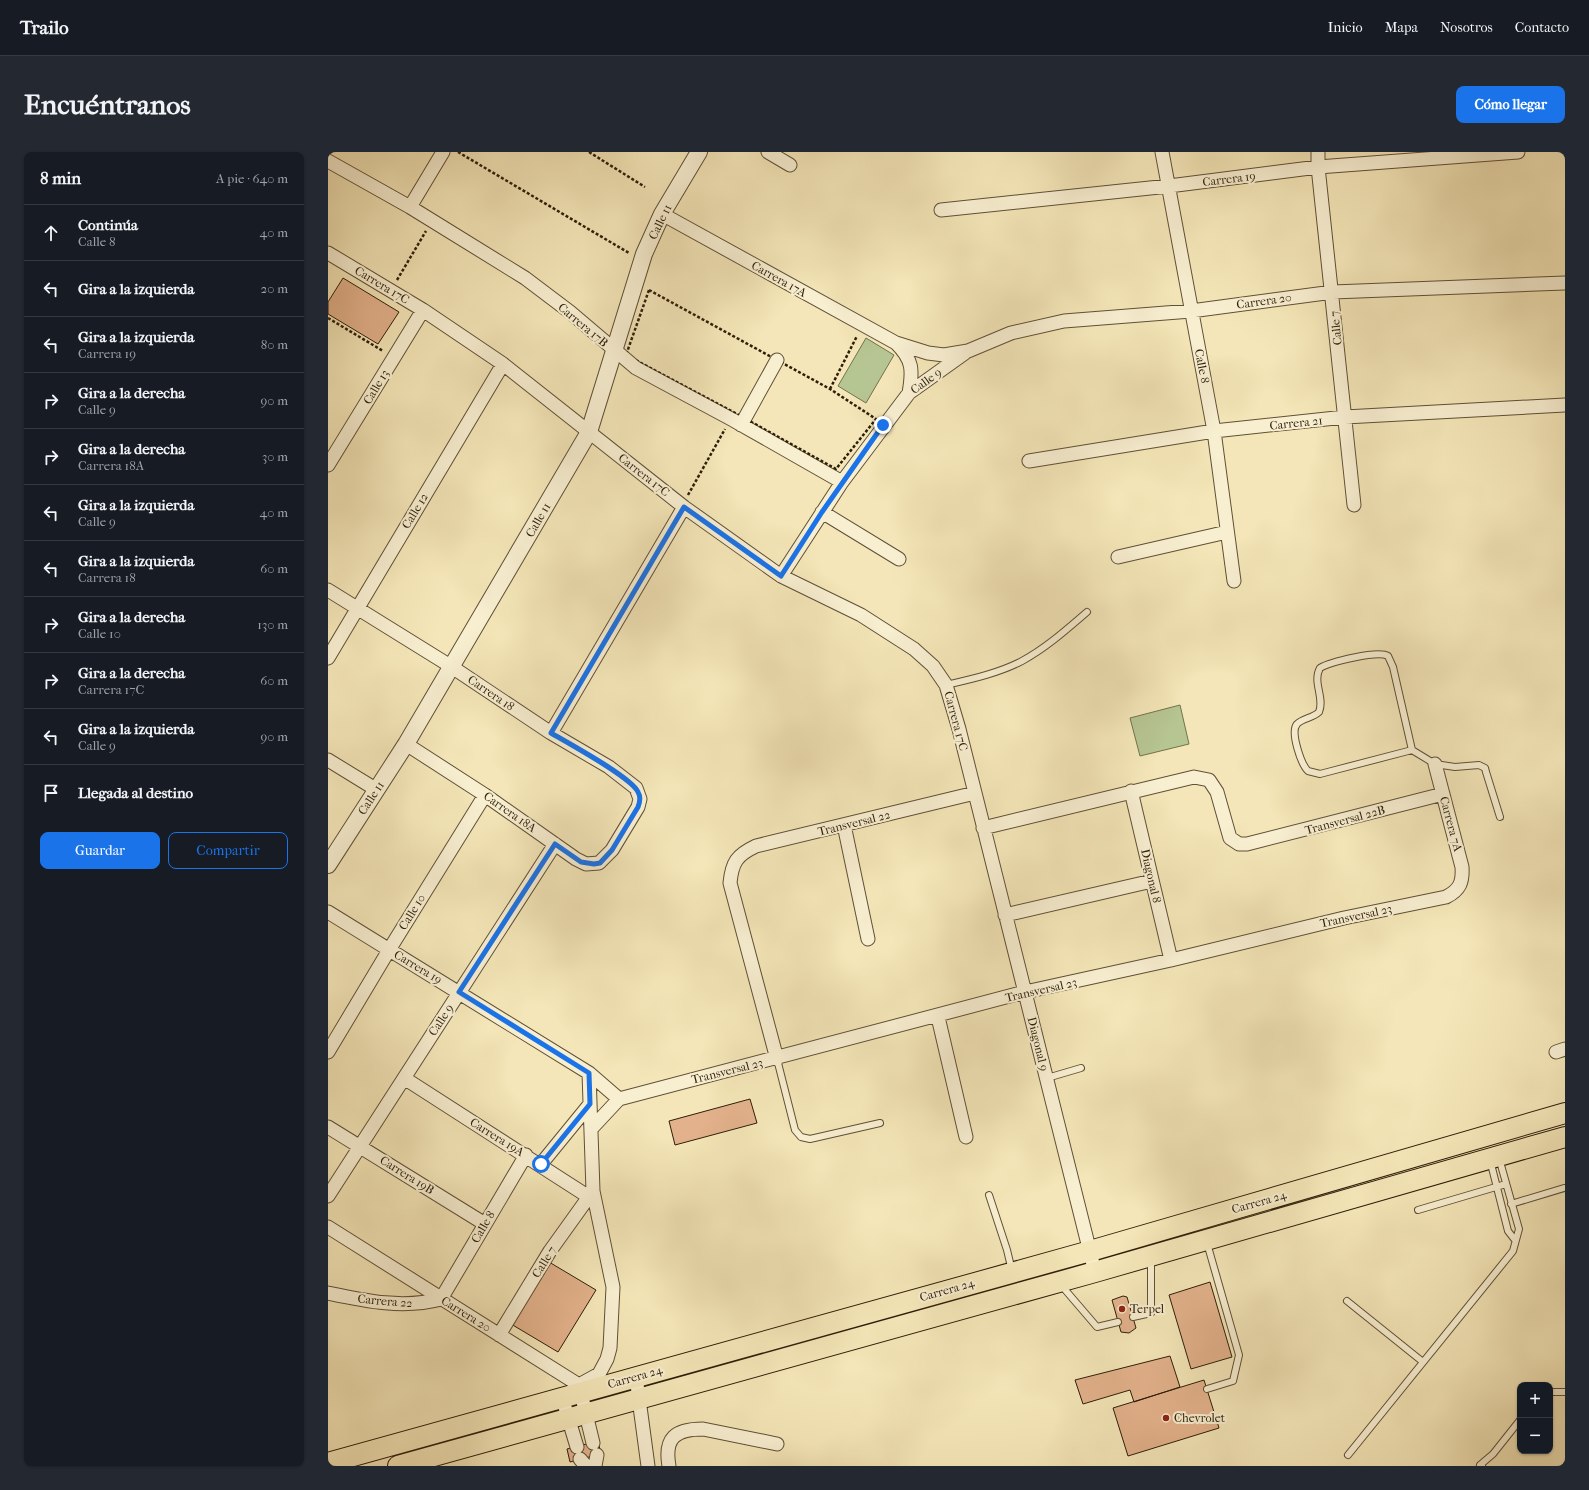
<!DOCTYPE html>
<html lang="es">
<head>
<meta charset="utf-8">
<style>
	:root { --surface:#171b24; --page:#242831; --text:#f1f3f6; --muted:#9ea1a6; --line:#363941; --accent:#1a73e8 }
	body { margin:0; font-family:"IM FELL French Canon",serif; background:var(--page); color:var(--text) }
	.controls { position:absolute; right:12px; bottom:12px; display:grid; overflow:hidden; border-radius:8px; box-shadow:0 1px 3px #0004 }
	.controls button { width:36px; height:36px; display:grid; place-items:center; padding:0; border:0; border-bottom:1px solid var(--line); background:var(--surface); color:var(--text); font:20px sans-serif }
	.stop { position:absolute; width:12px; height:12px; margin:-9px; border:3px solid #1a73e8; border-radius:50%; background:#fff }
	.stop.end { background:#1a73e8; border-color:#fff; box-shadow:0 1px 4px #0008 }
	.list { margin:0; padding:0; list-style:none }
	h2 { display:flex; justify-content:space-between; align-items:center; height:52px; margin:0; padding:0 16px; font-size:17px }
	h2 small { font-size:13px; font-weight:400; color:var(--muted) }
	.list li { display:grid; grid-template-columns:26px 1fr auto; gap:12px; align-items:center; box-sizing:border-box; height:56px; padding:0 16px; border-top:1px solid var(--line) }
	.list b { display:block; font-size:15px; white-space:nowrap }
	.list p { margin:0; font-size:13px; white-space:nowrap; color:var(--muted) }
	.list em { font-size:13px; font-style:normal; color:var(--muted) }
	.actions { display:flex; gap:8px; padding:12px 16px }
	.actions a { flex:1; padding:9px 0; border:1px solid var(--accent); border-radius:8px; text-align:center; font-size:14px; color:var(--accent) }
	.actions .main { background:var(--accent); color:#fff }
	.icon { flex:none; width:22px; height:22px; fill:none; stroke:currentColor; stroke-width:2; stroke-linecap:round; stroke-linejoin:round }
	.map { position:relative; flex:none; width:1237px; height:1314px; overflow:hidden; border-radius:8px }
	header { display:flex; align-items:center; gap:24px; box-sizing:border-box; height:56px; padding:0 20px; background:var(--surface); border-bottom:1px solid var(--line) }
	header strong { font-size:19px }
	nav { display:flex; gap:22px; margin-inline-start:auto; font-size:14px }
	.intro { display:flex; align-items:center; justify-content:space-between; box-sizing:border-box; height:96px; padding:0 24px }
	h1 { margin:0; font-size:28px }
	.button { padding:10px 18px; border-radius:8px; background:var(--accent); color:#fff; font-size:14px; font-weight:700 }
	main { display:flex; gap:24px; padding:0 24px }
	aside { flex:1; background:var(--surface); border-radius:8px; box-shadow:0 1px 3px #0004 }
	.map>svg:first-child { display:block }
	.green { fill:#b6c693; stroke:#72724e }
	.building { fill:#e3b28c; stroke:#2d1e0a }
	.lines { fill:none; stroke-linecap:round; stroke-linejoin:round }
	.service-casing { stroke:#5f5036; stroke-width:8 }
	.minor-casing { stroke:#5f5036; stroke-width:15 }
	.tertiary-casing { stroke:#5f5036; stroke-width:18 }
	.primary-casing { stroke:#2d1e0a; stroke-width:22 }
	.path { stroke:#2d1e0a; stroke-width:2.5; stroke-dasharray:3 2; stroke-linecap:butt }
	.service { stroke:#f8efd1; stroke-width:6 }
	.minor { stroke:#f8efd1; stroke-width:13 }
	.tertiary { stroke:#f8efd1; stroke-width:16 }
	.primary { stroke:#f4e6b8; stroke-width:20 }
	.route { stroke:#1a73e8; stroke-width:5 }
	.poi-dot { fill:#8f2418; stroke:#f8efd1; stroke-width:1.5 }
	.labels { text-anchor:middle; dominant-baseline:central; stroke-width:4; stroke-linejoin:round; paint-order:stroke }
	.street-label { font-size:12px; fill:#2d1e0a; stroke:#f8efd1 }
	.poi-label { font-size:12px; fill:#2d1e0a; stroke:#f8efd1; text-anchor:start }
</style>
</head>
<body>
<header>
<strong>Trailo</strong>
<nav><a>Inicio</a><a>Mapa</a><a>Nosotros</a><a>Contacto</a></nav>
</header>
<div class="intro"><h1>Encuéntranos</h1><a class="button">Cómo llegar</a></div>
<main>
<aside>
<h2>8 min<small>A pie · 640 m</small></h2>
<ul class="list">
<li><svg class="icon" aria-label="ahead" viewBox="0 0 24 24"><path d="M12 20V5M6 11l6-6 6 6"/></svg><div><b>Continúa</b><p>Calle 8</p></div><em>40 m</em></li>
<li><svg class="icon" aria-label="left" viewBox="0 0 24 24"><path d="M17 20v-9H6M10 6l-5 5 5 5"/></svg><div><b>Gira a la izquierda</b></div><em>20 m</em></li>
<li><svg class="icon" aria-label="left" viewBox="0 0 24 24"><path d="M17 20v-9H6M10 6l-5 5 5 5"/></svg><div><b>Gira a la izquierda</b><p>Carrera 19</p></div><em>80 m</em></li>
<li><svg class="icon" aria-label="right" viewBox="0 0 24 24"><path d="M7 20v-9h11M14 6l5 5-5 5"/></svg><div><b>Gira a la derecha</b><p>Calle 9</p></div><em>90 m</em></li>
<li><svg class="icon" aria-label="right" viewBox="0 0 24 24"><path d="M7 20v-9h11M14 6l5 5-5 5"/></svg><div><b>Gira a la derecha</b><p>Carrera 18A</p></div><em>30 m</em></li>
<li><svg class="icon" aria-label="left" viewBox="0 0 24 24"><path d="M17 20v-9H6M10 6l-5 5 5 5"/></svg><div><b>Gira a la izquierda</b><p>Calle 9</p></div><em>40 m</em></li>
<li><svg class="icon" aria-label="left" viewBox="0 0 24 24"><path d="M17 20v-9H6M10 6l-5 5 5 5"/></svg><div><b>Gira a la izquierda</b><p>Carrera 18</p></div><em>60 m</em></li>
<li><svg class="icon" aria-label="right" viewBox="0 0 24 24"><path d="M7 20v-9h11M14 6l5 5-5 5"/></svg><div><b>Gira a la derecha</b><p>Calle 10</p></div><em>130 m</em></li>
<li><svg class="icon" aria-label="right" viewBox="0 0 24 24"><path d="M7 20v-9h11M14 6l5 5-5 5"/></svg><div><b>Gira a la derecha</b><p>Carrera 17C</p></div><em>60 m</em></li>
<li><svg class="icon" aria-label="left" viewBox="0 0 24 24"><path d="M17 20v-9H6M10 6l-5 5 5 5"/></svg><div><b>Gira a la izquierda</b><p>Calle 9</p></div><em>90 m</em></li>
<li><svg class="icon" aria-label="arrive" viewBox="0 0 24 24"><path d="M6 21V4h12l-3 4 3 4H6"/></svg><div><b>Llegada al destino</b></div></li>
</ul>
<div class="actions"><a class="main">Guardar</a><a>Compartir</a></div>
</aside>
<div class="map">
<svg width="1237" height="1314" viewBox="0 0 1237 1314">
	<rect width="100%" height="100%" fill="#f4e6b8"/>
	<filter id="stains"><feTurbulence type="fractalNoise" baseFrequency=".005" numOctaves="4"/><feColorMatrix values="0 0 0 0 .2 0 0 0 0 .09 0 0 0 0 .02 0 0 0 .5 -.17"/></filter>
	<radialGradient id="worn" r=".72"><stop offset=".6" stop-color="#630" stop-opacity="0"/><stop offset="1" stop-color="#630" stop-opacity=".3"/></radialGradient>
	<!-- green -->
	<path class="green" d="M 538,186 L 566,203 L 538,251 L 510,234 Z
		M 852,553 L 861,592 L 812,604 L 802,566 Z"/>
	<!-- building -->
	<path class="building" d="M 15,126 L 71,160 L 50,192 L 0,162 L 0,150 Z
		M 422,947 L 429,971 L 347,993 L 341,969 Z
		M 221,1110 L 268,1138 L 230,1200 L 183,1172 Z
		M 882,1130 L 904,1205 L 863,1217 L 841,1143 Z
		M 795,1144 L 799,1145 L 808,1176 L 801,1181 L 793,1180 L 784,1148 Z
		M 842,1204 L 852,1235 L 806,1250 L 802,1238 L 755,1252 L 747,1228 Z
		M 876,1228 L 891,1276 L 800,1304 L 785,1256 Z
		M 270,1289 L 273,1302 L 242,1310 L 239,1297 Z"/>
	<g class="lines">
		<!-- service casing -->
		<g class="service-casing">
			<path id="service" d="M 618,533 C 644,527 671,521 694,509 C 718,496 738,478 759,460
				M 1084,598 L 992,622 L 980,619 C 973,612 962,580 969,572 C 975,566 985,566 991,560 C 997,546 984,530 992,516 C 1002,510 1050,498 1060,504 L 1065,515 L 1084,598 L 1107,612 L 1127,615 L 1151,613 L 1157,616 L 1158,620 L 1172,665
				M 449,907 L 467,978 L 473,985 L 482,987 L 552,971
				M 719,926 L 753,916
				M 1162,1008 L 1180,1079 L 1187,1088
				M 661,1043 L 679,1098 L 684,1119
				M 1183,1052 L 1236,1036
				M 1090,1058 L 1178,1032
				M 733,1133 L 769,1175 L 790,1170
				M 1019,1149 L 1095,1210
				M 805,1165 L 823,1161 L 823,1106
				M 879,1237 L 905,1229 L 911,1203 L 879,1091
				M 1222,1240 L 1237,1240
				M 1020,1303 L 1185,1099 L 1191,1077 L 1171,1006
				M 1154,1314 L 1152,1313 L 1165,1302 L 1192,1268"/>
		</g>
		<!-- minor casing -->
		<g class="minor-casing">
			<path id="minor" d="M 440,0 L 462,13
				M 834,0 L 886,279 L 906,429
				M 990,0 L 990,15 L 1026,353
				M 0,9 L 82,55 L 197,126 L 242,160 L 308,216 L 405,268 L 514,330
				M 82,55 L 115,0
				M 613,58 L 841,34 L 990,15 L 1190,0
				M 334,62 L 568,191 L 600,201 L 616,203 L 640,199 L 683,181 L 736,169 L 863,159 L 1005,140 L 1237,131
				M 0,101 L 95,158 L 175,212 L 356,355 L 453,424 L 533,463 L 586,497 L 605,514 L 618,533 L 631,577 L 767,1120
				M 568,191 C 585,208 585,218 581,241
				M 413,273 L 449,208
				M 701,309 L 886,279 L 1017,265 L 1237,253
				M 0,313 L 95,158
				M 494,360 L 571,407
				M 790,405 L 899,380
				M 453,424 L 514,330 L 581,241 L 637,201
				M 0,438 L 124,515 L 223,581 L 281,615 L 308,636 L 312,647 L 310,655 L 284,698 L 271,711 L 258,712 L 248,707 L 157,643 L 78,592
				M 0,506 L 175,212
				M 223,581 L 356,355
				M 0,608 L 49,638
				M 803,639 L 843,808
				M 516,673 L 540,787
				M 655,676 L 866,625 L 881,628 L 889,640 L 902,686 L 911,692 L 919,692 L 1115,642
				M 0,760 L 261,921 L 291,947
				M 677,763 L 824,729
				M 610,865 L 638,985
				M 0,900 L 61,798 L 157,643
				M 1228,900 L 1237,897
				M 449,907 L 402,731 C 404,710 409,703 428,694 L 647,641
				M 76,926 L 261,1045
				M 0,975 L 157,1072
				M 263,977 L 291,947 L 697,840 L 843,808 L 1016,766 L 1118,745 C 1132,738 1135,730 1134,715 L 1107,612
				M 213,1012 L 262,952
				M 0,1044 L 227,692
				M 0,1075 L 251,1233 L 265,1291
				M 0,1141 C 38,1149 75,1157 113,1147 L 198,1003
				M 171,1183 L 222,1099 L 265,1039
				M 308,1225 L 320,1314
				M 251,1233 L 271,1222 L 279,1207 L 282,1196 L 285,1135 L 265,1039 L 261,921
				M 234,1245 L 249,1295
				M 252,1307 L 258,1314
				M 267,1314 L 269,1303
				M 341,1314 C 336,1286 347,1277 375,1277 L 449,1292"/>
		</g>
		<!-- tertiary casing -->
		<g class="tertiary-casing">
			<path id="tertiary" d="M 0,713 L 78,592 L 261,280 L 316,102 L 334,62 L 371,0"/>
		</g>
		<!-- primary casing -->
		<g class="primary-casing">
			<path id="primary" d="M 0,1311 L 762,1099 L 1237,961
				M 70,1314 L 767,1120 L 1237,985"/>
		</g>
		<!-- path -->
		<path class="path" d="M 130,0 L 301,101
			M 261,0 L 317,35
			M 69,128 L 98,79
			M 321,138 L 502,237 L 548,267 L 508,317 L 409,262 L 298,203 Z
			M 0,166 L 55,199
			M 502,237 L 529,184
			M 360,343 L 397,277"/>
		<!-- service -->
		<use href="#service" class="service"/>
		<!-- minor -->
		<use href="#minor" class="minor"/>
		<!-- tertiary -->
		<use href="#tertiary" class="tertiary"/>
		<!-- primary -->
		<use href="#primary" class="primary"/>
	</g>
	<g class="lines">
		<!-- route -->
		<path class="route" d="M 213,1012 L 262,952 L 261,921 L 131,840 L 227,692 L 253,710 L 266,712 L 272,711 L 284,698 L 310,655 C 312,650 313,645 310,640 C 303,625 240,591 223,581 L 356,355 L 453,424 L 494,360 L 555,273"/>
	</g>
	<!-- markers -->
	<g class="poi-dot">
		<circle cx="794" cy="1157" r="4"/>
		<circle cx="838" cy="1266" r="4"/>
	</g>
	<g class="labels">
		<!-- street labels -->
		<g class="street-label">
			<text transform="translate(901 27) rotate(-7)">Carrera 19</text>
			<text transform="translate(332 70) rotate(-64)">Calle 11</text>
			<text transform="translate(451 127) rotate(29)">Carrera 17A</text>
			<text transform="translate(54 133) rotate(31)">Carrera 17C</text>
			<text transform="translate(936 149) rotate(-8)">Carrera 20</text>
			<text transform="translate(255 173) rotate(40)">Carrera 17B</text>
			<text transform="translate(1008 176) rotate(-96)">Calle 7</text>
			<text transform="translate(874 214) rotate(79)">Calle 8</text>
			<text transform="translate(598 229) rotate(-36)">Calle 9</text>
			<text transform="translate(48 235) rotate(-59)">Calle 13</text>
			<text transform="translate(968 271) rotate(-6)">Carrera 21</text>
			<text transform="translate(316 323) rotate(38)">Carrera 17C</text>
			<text transform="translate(87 359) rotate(-59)">Calle 12</text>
			<text transform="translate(210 368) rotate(-60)">Calle 11</text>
			<text transform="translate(163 541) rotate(34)">Carrera 18</text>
			<text transform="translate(628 569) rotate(75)">Carrera 17C</text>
			<text transform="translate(43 646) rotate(-57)">Calle 11</text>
			<text transform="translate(182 660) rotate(35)">Carrera 18A</text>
			<text transform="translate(1017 668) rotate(-15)">Transversal 22B</text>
			<text transform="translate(526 671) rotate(-14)">Transversal 22</text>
			<text transform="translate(1123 672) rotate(75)">Carrera 7A</text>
			<text transform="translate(823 724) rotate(77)">Diagonal 8</text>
			<text transform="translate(84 760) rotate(-58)">Calle 10</text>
			<text transform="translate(1028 764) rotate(-12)">Transversal 23</text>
			<text transform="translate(90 815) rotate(31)">Carrera 19</text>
			<text transform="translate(713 838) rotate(-13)">Transversal 23</text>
			<text transform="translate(113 868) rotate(-57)">Calle 9</text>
			<text transform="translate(710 892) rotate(76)">Diagonal 9</text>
			<text transform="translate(399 919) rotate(-14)">Transversal 23</text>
			<text transform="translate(169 985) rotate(32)">Carrera 19A</text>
			<text transform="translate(79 1023) rotate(32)">Carrera 19B</text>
			<text transform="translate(931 1050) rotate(-16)">Carrera 24</text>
			<text transform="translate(155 1075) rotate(-60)">Calle 8</text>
			<text transform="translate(216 1110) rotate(-58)">Calle 7</text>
			<text transform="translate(619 1138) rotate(-16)">Carrera 24</text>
			<text transform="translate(57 1149) rotate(5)">Carrera 22</text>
			<text transform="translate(138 1162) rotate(32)">Carrera 20</text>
			<text transform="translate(307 1225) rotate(-16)">Carrera 24</text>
		</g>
		<!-- poi labels -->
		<g class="poi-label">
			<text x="802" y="1157">Terpel</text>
			<text x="846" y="1266">Chevrolet</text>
		</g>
	</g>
	<rect width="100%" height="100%" filter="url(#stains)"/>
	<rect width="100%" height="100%" fill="url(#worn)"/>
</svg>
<div class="controls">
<button>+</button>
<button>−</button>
</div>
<div class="stop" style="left:213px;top:1012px"></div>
<div class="stop end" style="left:555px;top:273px"></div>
</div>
</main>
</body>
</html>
